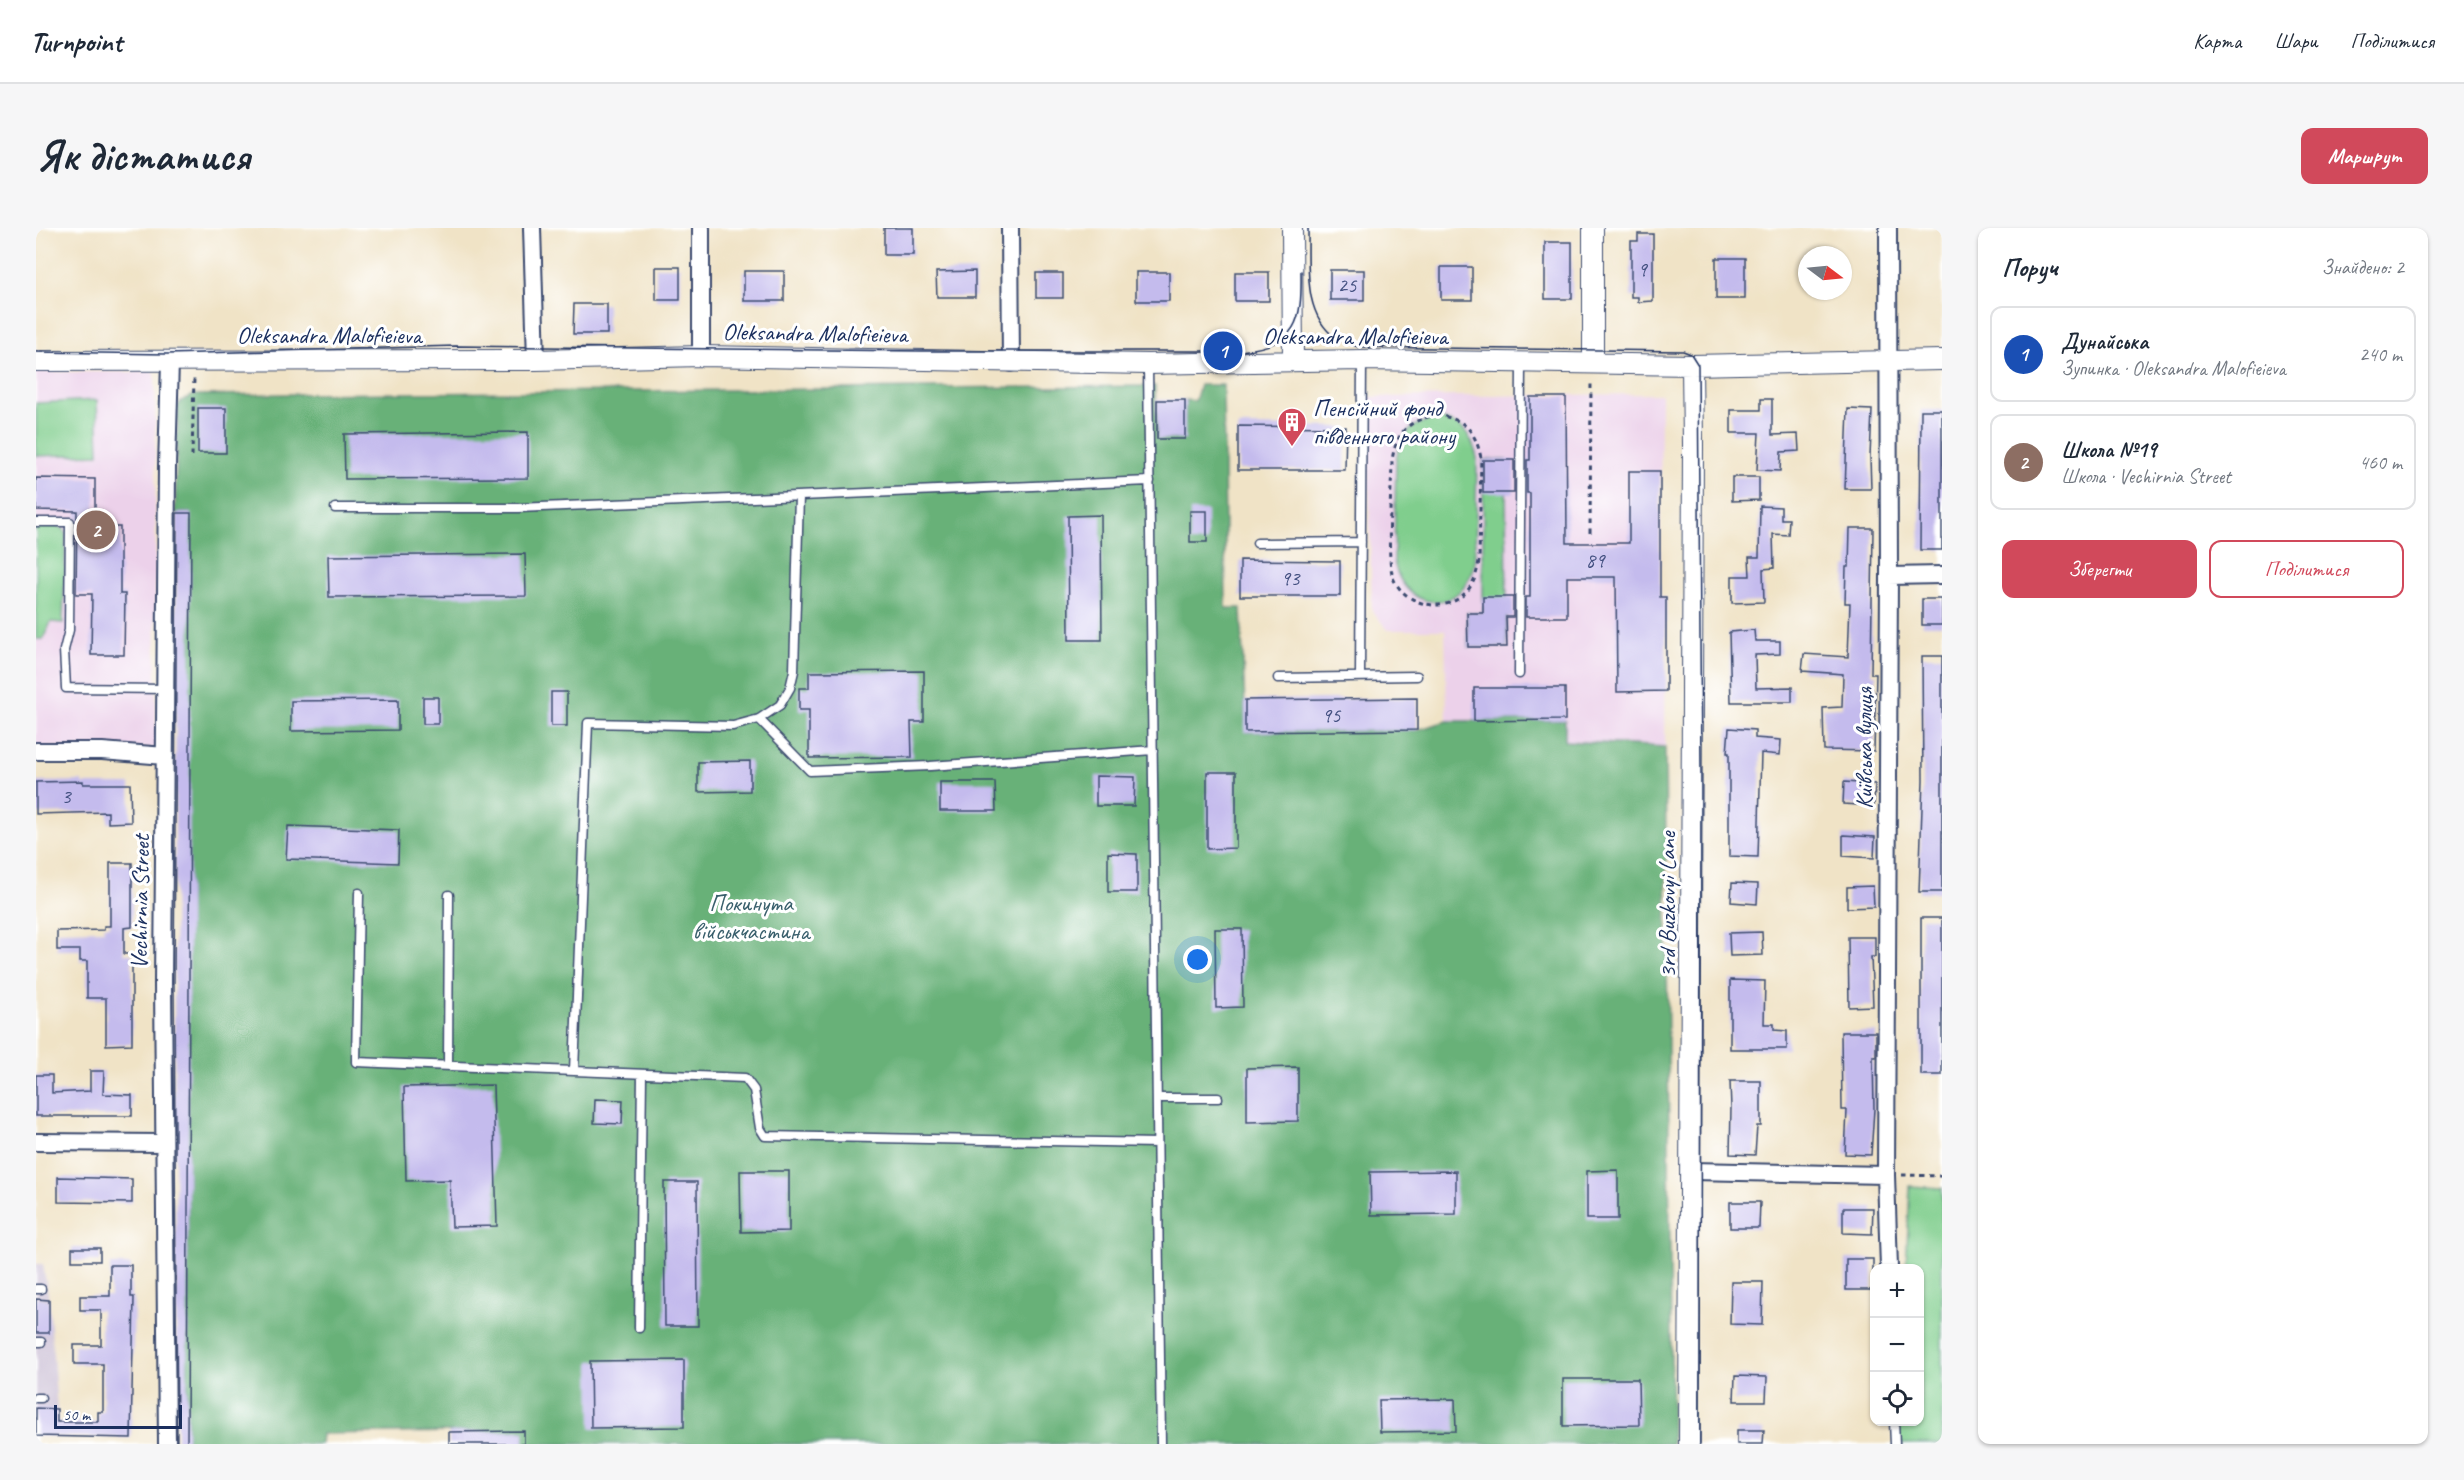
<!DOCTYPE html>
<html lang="uk">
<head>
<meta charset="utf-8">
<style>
	:root { --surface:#fff; --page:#f6f6f7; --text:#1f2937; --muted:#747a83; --line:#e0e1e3; --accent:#d1495b }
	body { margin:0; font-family:Caveat,sans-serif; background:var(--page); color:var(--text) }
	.controls { position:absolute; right:18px; bottom:18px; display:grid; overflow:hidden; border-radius:12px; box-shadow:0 2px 4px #0004 }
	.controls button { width:54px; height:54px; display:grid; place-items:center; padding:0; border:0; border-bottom:2px solid var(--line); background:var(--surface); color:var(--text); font:30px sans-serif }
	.compass { position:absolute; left:1762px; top:18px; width:54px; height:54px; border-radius:50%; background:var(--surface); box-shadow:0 2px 4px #0004; rotate:106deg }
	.scale { position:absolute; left:18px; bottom:15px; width:128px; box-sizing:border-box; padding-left:6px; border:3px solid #1b2f5e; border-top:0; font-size:16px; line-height:21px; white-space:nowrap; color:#1b2f5e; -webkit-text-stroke:4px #fff; paint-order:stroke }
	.you { position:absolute; left:1162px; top:732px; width:21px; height:21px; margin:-15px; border:4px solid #fff; border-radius:50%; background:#1a73e8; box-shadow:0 0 0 9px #1a73e833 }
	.badge { display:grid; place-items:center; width:39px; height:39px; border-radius:50%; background:var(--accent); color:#fff; font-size:20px; font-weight:700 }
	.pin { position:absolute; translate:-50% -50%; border:3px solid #fff; box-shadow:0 2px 6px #0006 }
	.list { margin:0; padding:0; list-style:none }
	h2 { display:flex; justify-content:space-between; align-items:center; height:78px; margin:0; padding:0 24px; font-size:26px }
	h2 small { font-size:20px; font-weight:400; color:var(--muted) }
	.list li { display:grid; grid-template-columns:39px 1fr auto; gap:18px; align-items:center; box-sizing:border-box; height:96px; margin:0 12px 12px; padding:0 12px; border:2px solid var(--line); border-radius:12px }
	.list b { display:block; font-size:22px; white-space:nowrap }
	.list p { margin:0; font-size:20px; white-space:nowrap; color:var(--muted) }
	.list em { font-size:20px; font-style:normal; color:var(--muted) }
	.actions { display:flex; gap:12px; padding:18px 24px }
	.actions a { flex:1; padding:14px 0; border:2px solid var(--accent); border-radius:12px; text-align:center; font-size:21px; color:var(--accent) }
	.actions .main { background:var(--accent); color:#fff }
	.icon { flex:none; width:33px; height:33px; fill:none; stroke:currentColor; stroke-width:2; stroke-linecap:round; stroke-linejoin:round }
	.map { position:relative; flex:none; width:1906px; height:1216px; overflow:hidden; border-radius:12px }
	header { display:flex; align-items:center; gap:36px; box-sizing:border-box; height:84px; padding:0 30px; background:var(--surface); border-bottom:2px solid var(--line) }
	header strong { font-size:28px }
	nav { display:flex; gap:33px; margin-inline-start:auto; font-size:21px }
	.intro { display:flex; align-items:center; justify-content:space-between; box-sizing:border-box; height:144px; padding:0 36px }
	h1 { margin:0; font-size:42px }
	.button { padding:15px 27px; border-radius:12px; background:var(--accent); color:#fff; font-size:21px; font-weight:700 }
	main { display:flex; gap:36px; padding:0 36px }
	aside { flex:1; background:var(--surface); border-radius:12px; box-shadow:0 2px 4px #0004 }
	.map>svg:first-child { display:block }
	.built { fill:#ecd1ea }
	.industrial { fill:#cbbfd5 }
	.green { fill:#80ce8d; stroke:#4e7e76; stroke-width:1.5 }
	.forest { fill:#68b178; stroke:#42706b; stroke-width:1.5 }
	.building { fill:#c4bbed }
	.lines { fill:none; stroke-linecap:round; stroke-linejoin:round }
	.service-casing { stroke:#3b4a6e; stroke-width:11 }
	.minor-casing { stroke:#3b4a6e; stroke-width:20 }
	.tertiary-casing { stroke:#3b4a6e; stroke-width:22 }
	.path { stroke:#3b4a6e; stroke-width:3; stroke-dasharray:4.5 4.5; stroke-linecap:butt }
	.service { stroke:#fff; stroke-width:8 }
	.minor { stroke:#fff; stroke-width:16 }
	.tertiary { stroke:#fff; stroke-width:20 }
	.tram { stroke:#1b2f5e; stroke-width:1.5 }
	.labels { text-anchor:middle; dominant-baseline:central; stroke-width:6; stroke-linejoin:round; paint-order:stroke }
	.number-label { font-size:21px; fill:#455282 }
	.street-label { font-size:24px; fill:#1b2f5e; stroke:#fff }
	.poi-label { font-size:24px; fill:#1b2f5e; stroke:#fff; text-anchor:start }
	.park-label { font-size:24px; fill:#395f6c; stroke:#fff }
</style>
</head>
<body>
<header>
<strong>Turnpoint</strong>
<nav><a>Карта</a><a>Шари</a><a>Поділитися</a></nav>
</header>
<div class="intro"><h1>Як дістатися</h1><a class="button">Маршрут</a></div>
<main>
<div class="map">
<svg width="1906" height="1216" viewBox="0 0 1906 1216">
	<rect width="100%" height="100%" fill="#fff"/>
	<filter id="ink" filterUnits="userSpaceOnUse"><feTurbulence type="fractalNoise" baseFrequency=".0167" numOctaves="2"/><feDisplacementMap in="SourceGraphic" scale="12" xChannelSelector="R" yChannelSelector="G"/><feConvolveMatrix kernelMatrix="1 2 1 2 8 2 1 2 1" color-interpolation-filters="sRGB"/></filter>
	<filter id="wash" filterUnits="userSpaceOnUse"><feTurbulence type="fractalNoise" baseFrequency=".008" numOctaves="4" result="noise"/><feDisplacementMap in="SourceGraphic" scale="24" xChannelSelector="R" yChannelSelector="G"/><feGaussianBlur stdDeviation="1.35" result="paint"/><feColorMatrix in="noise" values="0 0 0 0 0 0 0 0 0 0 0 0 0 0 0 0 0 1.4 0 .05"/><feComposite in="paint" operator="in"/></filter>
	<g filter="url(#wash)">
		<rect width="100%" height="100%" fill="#f0e3c6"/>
		<!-- built -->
		<path class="built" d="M 0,144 L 119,144 L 120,520 L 0,519 Z
			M 1625,166 L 1624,368 L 1630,369 L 1629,519 L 1529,513 L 1529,492 L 1411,493 L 1409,402 L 1352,402 L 1336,383 L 1331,169 Z"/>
		<!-- industrial -->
		<path class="industrial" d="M 0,1036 L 7,1036 L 13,1072 L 21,1181 L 21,1208 L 0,1208 Z"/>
		<!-- green -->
		<path class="green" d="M 61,172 L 63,226 L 0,228 L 0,175 Z
			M 1400,190 C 1426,195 1435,204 1441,230 L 1439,332 C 1430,386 1370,388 1358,334 L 1360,232 C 1365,206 1374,196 1400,190 Z
			M 1447,232 L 1470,232 L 1471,419 L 1432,419 L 1431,385 L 1447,385 Z
			M 0,297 L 18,297 L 28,301 L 30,308 L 27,395 L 15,394 L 7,411 L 0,411 Z
			M 1874,958 L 1906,960 L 1906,1216 L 1863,1216 L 1864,1194 L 1884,1194 L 1884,1040 L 1870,1040 Z"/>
		<!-- forest -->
		<path class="forest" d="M 1164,157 L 1187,157 L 1190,380 L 1205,380 L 1210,504 L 1381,502 L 1411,493 L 1529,492 L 1529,513 L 1629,519 L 1636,1216 L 488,1216 L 487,1203 L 286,1206 L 285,1216 L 151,1216 L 154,285 L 139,285 L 142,178 L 145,173 L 157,167 L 1119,158 L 1121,211 L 1148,211 L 1149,172 L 1159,173 Z"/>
		<g id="blocks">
			<!-- building -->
			<path class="building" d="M 848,0 L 877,0 L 877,27 L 848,27 Z
				M 1602,6 L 1617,6 L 1617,73 L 1602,74 L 1602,69 L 1595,69 L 1595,13 L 1602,13 Z
				M 1509,14 L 1536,14 L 1536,71 L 1509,71 Z
				M 1680,30 L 1709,30 L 1709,71 L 1680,71 Z
				M 620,39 L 644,39 L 644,72 L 620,72 Z
				M 1405,39 L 1436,39 L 1436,72 L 1405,72 Z
				M 1294,42 L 1328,42 L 1328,72 L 1294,72 Z
				M 708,43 L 748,43 L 748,73 L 708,73 Z
				M 939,43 L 939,69 L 901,69 L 900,44 Z
				M 1100,44 L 1133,44 L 1133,73 L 1100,73 Z
				M 1199,44 L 1233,44 L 1233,73 L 1199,73 Z
				M 1000,45 L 1027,45 L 1027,70 L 1000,70 Z
				M 538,76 L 571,76 L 571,106 L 537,106 Z
				M 1494,169 L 1530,169 L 1531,315 L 1593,315 L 1593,243 L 1624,243 L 1624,369 L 1630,369 L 1630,463 L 1581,464 L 1580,349 L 1531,349 L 1531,389 L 1490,389 L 1490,369 L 1494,369 L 1494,265 L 1491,265 L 1491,232 L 1494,232 Z
				M 1725,171 L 1736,171 L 1736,207 L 1762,206 L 1763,223 L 1745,224 L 1744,243 L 1721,242 L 1723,205 L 1695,205 L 1695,182 L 1725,182 Z
				M 1121,172 L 1149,172 L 1149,211 L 1121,211 Z
				M 162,180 L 190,180 L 190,225 L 162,225 Z
				M 1812,181 L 1836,182 L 1834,229 L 1835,261 L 1809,261 Z
				M 1885,182 L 1906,182 L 1906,322 L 1884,322 Z
				M 1202,198 L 1310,199 L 1309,242 L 1202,242 Z
				M 492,204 L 492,250 L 309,251 L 308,206 Z
				M 1447,232 L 1478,232 L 1478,265 L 1447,265 Z
				M 1696,249 L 1723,249 L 1723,272 L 1696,273 Z
				M 0,250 L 59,251 L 59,299 L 84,299 L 84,366 L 89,366 L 88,427 L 55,427 L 56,366 L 40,366 L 41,283 L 0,282 Z
				M 1724,278 L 1745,279 L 1745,291 L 1753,291 L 1752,307 L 1737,306 L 1738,340 L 1727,341 L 1728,374 L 1696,375 L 1696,348 L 1714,348 L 1713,329 L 1723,329 Z
				M 1154,283 L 1171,283 L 1171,314 L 1154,314 Z
				M 141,285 L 155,285 L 151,1216 L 141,1216 L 138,756 Z
				M 1065,287 L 1066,412 L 1033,412 L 1032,288 Z
				M 1814,300 L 1837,300 L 1835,446 L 1840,446 L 1838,523 L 1788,522 L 1787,480 L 1806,479 L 1807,446 L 1766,443 L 1768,426 L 1812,429 L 1814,375 L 1809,375 L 1810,339 L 1813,339 Z
				M 489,326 L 490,368 L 293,369 L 292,328 Z
				M 1204,332 L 1304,333 L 1304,368 L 1204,368 Z
				M 1447,369 L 1477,369 L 1477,389 L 1470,389 L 1471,419 L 1432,419 L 1431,385 L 1447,385 Z
				M 1886,371 L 1906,371 L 1906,397 L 1886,397 Z
				M 1718,402 L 1719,413 L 1744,413 L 1744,426 L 1719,427 L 1720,460 L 1756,459 L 1756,474 L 1695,474 L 1693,404 Z
				M 1886,428 L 1906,428 L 1906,664 L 1883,664 L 1887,552 Z
				M 888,443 L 888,494 L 875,494 L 876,529 L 773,530 L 773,482 L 763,482 L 763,460 L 773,460 L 773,444 Z
				M 1438,460 L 1529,460 L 1529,492 L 1438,493 Z
				M 515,464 L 531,464 L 531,498 L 515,498 Z
				M 387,469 L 402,469 L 402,496 L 387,496 Z
				M 1381,470 L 1381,502 L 1209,504 L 1209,472 Z
				M 362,472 L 362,502 L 255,503 L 255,473 Z
				M 1693,500 L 1719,502 L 1719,510 L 1745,512 L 1744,527 L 1725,525 L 1722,629 L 1693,628 L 1693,525 L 1691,525 Z
				M 714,533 L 714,563 L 662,564 L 662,534 Z
				M 1171,544 L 1200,544 L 1200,620 L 1171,621 Z
				M 1060,548 L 1099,549 L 1098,578 L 1060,578 Z
				M 47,553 L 47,556 L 94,556 L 95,594 L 72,595 L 72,584 L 0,586 L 0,554 Z
				M 904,554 L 959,554 L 960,583 L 904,583 Z
				M 1808,554 L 1839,556 L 1838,578 L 1807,576 Z
				M 252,598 L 363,602 L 362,635 L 250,631 Z
				M 1807,607 L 1839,609 L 1838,630 L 1807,628 Z
				M 1072,625 L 1101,626 L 1101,664 L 1072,664 Z
				M 74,635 L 96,635 L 96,699 L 88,700 L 88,726 L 96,726 L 96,816 L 70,817 L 70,770 L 51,770 L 51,733 L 44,733 L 44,722 L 21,722 L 21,703 L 68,702 L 68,698 L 74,698 Z
				M 1696,655 L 1722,656 L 1721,676 L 1695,674 Z
				M 1837,658 L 1838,679 L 1811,680 L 1811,659 Z
				M 1885,690 L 1906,690 L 1906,847 L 1885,847 Z
				M 1179,701 L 1206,701 L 1207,779 L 1180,780 Z
				M 1726,704 L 1727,727 L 1694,728 L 1693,705 Z
				M 1812,709 L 1839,709 L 1839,729 L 1835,729 L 1837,778 L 1813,779 Z
				M 1694,752 L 1729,753 L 1728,796 L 1738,796 L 1738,802 L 1751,803 L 1751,821 L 1694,821 Z
				M 1805,804 L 1840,804 L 1840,829 L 1837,829 L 1838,881 L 1835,927 L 1809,926 L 1811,882 L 1806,882 Z
				M 1262,839 L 1262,893 L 1211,894 L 1211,840 Z
				M 54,843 L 68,843 L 67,866 L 96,867 L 96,888 L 0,888 L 0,847 L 16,847 L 16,865 L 54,863 Z
				M 1694,853 L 1725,853 L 1725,898 L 1721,898 L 1719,927 L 1694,926 L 1695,880 Z
				M 457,857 L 461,998 L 416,999 L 414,952 L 370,953 L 368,859 Z
				M 559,871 L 587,872 L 586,896 L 558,895 Z
				M 1582,942 L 1582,991 L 1551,991 L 1551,943 Z
				M 704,943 L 753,943 L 753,1003 L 705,1004 Z
				M 1420,943 L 1420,986 L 1335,987 L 1334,944 Z
				M 22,949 L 96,951 L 96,975 L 22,974 Z
				M 628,954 L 661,954 L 662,1098 L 629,1098 Z
				M 1694,974 L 1724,974 L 1723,1000 L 1694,1000 Z
				M 1807,980 L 1837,980 L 1836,1006 L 1807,1005 Z
				M 36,1020 L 64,1020 L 64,1033 L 36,1033 Z
				M 1810,1031 L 1837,1031 L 1837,1062 L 1810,1062 Z
				M 74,1037 L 95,1037 L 95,1069 L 98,1069 L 95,1210 L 0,1208 L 0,1180 L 21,1181 L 21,1194 L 62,1194 L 62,1184 L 67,1184 L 67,1136 L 38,1136 L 38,1117 L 65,1117 L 65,1082 L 44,1082 L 44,1068 L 74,1068 Z
				M 1695,1054 L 1727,1054 L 1726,1097 L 1694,1096 Z
				M 0,1071 L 13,1072 L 13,1105 L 0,1105 Z
				M 648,1132 L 648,1199 L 555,1200 L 554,1133 Z
				M 1699,1148 L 1731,1149 L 1730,1173 L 1698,1173 Z
				M 1527,1151 L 1602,1151 L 1603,1197 L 1527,1198 Z
				M 1419,1171 L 1420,1203 L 1344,1204 L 1343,1172 Z
				M 1701,1202 L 1728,1202 L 1727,1216 L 1701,1216 Z
				M 488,1203 L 488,1216 L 413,1216 L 413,1204 Z"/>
		</g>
	</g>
	<g filter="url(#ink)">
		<use href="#blocks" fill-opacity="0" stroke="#3b4a6e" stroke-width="1.5"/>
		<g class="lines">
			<!-- service casing -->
			<g class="service-casing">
				<path id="service" d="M 1112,137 L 1125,1216
					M 299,280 L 482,280 L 1114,253
					M 0,294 L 34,294 L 33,402 L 28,422 L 30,460 L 131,461
					M 1221,315 L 1325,314
					M 1483,446 L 1485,135
					M 1324,447 L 1326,132
					M 1242,450 L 1381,448
					M 723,491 L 774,543 L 894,538 L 1117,522
					M 323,665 L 320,834 L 709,850 L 718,862 L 724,900 L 729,908 L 1121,915
					M 412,838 L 413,667
					M 538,843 L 552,495 L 697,498 L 723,491 L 744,477 L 754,460 L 758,443 L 763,268
					M 1121,870 L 1182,870
					M 0,1061 L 5,1061
					M 603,1100 L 606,846
					M 0,1114 L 5,1114
					M 0,1170 L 5,1170
					M 1858,1194 L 1859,1216"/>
			</g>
			<!-- minor casing -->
			<g class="minor-casing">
				<path id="minor" d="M 496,0 L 500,132
					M 665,0 L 665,128
					M 974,0 L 975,135
					M 1852,0 L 1853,348 L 1850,947 L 1853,1040
					M 1853,348 L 1906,347
					M 0,523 L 66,523 L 129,528
					M 0,914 L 128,915
					M 1656,943 L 1850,947
					M 131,1216 L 127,756 L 131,238 L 134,134"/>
			</g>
			<!-- tertiary casing -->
			<g class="tertiary-casing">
				<path id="tertiary" d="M 1256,0 L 1257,133
					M 1557,0 L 1557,134
					M 0,133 L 500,132 L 665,128 L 1112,136 L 1326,132 L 1656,137 L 1906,132
					M 1653,1216 L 1657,216 L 1656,137"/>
			</g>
			<!-- path -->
			<path class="path" d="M 1400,187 C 1428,191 1439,201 1445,230 L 1443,333 C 1441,344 1439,353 1432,362 C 1412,387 1371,379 1358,352 C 1349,332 1356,257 1356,232 C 1361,203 1372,193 1400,187 Z
				M 156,228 L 158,150
				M 1554,305 L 1555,154
				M 1866,947 L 1906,948"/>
			<!-- service -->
			<use href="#service" class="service"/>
			<!-- minor -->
			<use href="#minor" class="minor"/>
			<!-- tertiary -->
			<use href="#tertiary" class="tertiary"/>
			<!-- tram -->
			<path class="tram" d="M 1272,0 C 1273,37 1266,86 1300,110 C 1306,114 1315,117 1322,119 L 1647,123 L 1655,126 L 1662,137 L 1665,541 L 1664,1216
				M 0,124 L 131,126 L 420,118 L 885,123 L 1205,123 C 1262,116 1266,95 1265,43"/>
		</g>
	</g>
	<!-- icons -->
	<defs>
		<g id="building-pin" transform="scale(1.5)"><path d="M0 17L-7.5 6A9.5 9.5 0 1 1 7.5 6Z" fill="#d1495b" stroke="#fff"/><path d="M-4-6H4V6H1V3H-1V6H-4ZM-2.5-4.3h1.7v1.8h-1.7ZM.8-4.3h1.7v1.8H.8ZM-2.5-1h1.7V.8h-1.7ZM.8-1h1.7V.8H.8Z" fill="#fff"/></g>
	</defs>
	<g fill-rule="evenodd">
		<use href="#building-pin" x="1256" y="194"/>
	</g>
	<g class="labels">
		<!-- number labels -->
		<g class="number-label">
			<text x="1606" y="41">9</text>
			<text x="1311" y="57">25</text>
			<text x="1559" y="332">89</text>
			<text x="1254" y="350">93</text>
			<text x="1295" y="487">95</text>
			<text x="30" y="568">3</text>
		</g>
		<!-- street labels -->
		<g class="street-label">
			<text transform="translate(779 105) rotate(1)">Oleksandra Malofieieva</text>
			<text x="293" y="107">Oleksandra Malofieieva</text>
			<text x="1319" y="108">Oleksandra Malofieieva</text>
			<text transform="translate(1828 520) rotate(-90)">Київська вулиця</text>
			<text transform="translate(104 674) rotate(-89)">Vechirnia Street</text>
			<text transform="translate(1631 677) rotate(-90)">3rd Buzkovyi Lane</text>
		</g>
		<!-- poi labels -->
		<g class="poi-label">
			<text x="1277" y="180">Пенсійний фонд<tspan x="1277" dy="28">південного району</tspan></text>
		</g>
		<!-- park labels -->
		<g class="park-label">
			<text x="715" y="675">Покинута<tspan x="715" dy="28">військчастина</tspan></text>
		</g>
	</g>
</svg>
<div class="controls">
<button>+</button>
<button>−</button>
<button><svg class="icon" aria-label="locate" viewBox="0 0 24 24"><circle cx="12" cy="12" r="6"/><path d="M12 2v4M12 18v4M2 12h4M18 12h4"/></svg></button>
</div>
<svg class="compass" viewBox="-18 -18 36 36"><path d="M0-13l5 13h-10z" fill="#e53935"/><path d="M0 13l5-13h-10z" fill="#747a83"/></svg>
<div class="scale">50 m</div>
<div class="you"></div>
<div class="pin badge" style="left:1187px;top:123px;background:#1a4fb4">1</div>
<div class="pin badge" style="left:60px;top:302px;background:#8d6e63">2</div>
</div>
<aside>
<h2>Поруч<small>Знайдено: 2</small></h2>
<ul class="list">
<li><span class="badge" style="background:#1a4fb4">1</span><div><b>Дунайська</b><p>Зупинка · Oleksandra Malofieieva</p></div><em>240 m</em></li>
<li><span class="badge" style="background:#8d6e63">2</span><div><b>Школа №19</b><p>Школа · Vechirnia Street</p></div><em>460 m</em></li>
</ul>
<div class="actions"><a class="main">Зберегти</a><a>Поділитися</a></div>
</aside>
</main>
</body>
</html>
